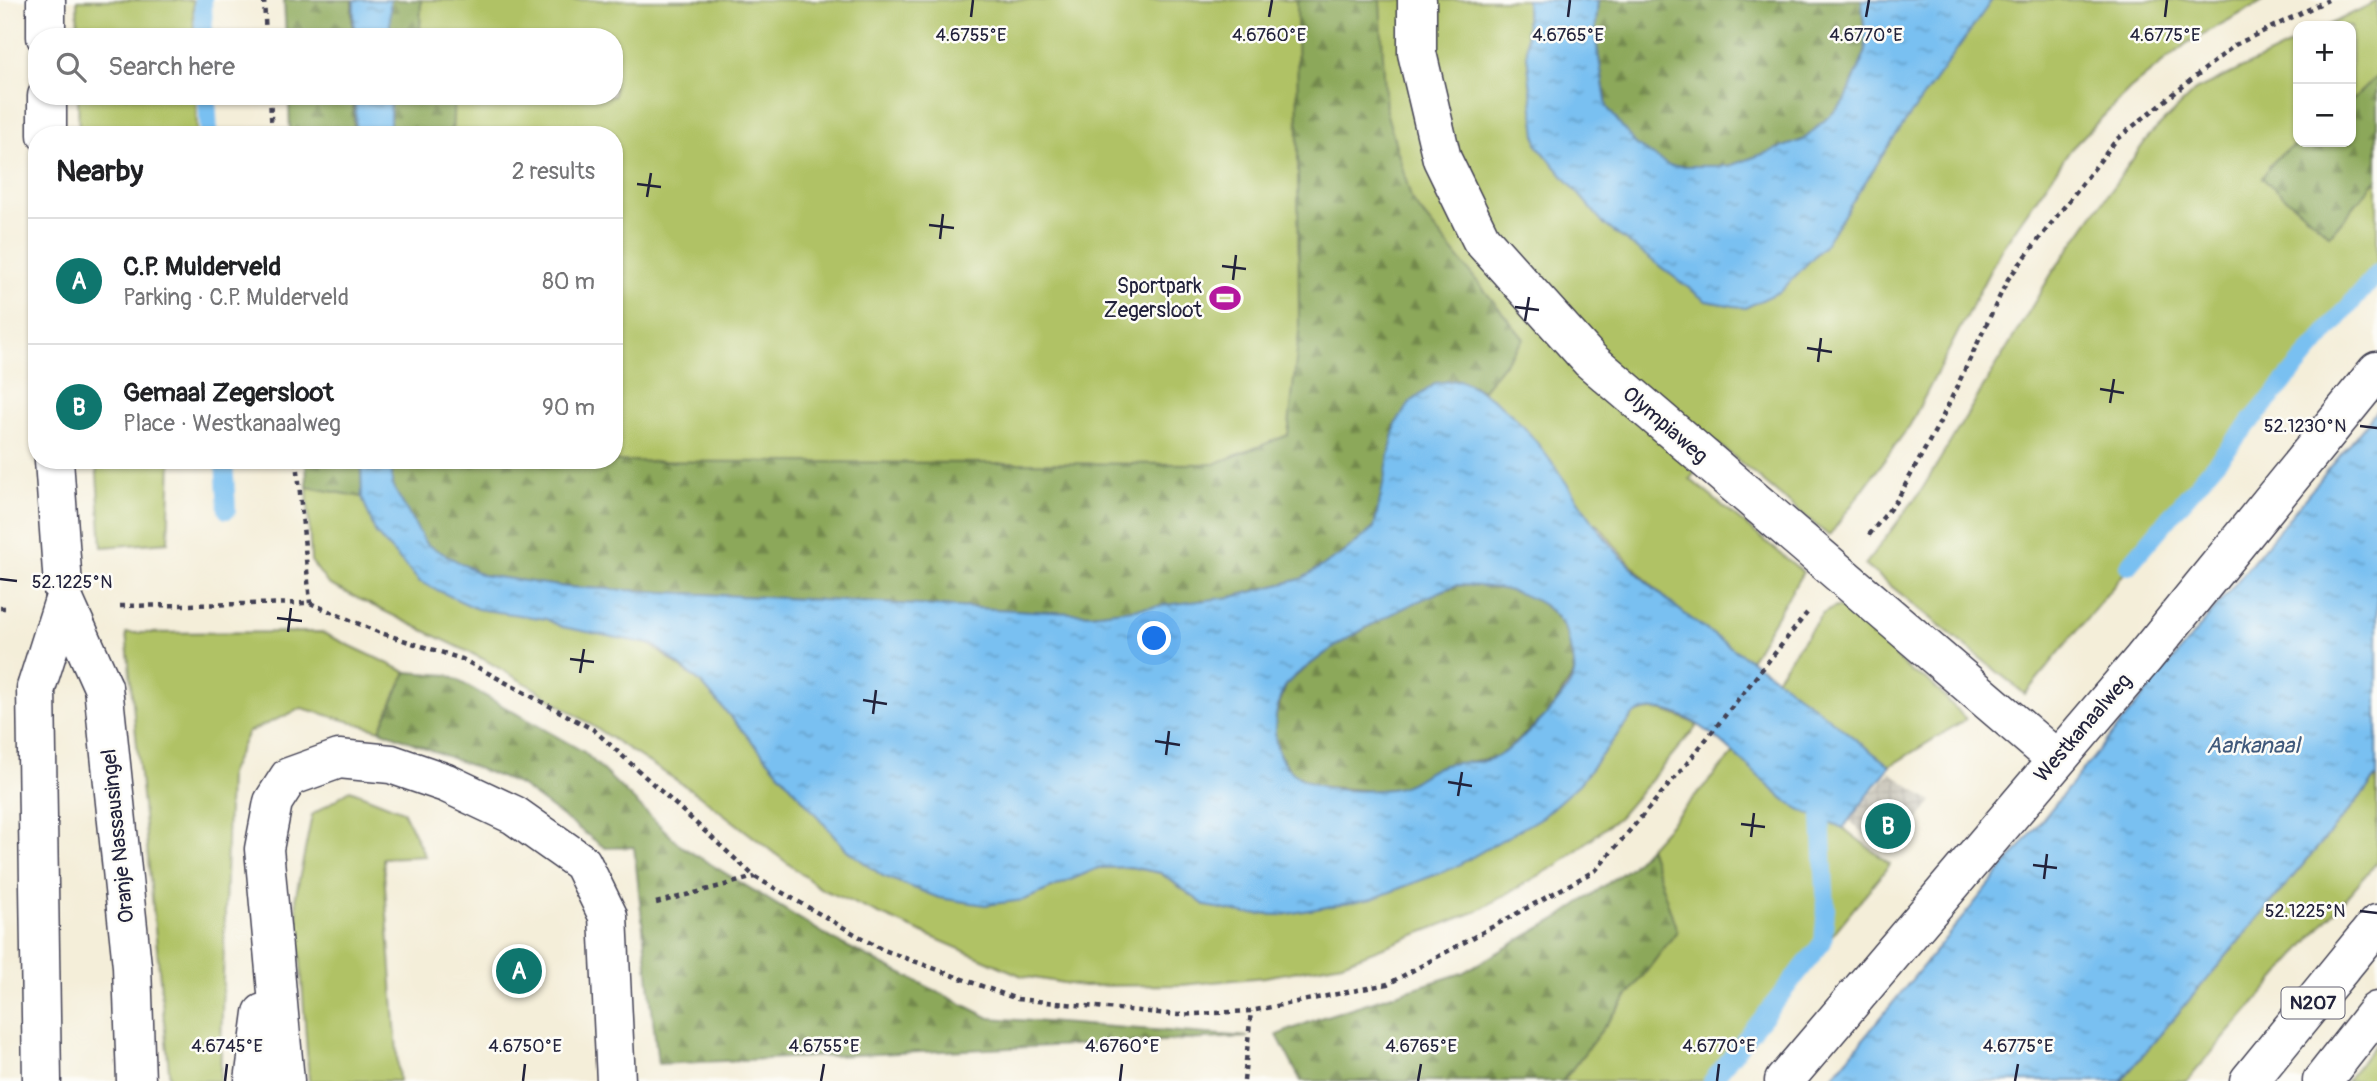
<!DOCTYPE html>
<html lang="en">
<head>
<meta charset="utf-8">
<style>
	:root { --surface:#fff; --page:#f2f2f2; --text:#202124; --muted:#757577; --line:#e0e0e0; --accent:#0f766e }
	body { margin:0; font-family:Pangolin,sans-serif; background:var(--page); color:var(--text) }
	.controls { position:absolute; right:21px; top:21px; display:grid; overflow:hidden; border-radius:14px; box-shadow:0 2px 5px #0004 }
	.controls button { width:63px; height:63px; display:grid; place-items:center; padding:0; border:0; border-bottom:2px solid var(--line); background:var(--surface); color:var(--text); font:35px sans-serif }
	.you { position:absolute; left:1155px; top:639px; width:24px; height:24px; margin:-18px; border:5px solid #fff; border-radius:50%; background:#1a73e8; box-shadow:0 0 0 10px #1a73e833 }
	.badge { display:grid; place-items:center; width:46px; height:46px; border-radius:50%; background:var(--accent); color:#fff; font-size:23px; font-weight:700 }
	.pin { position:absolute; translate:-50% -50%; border:4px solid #fff; box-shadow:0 2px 7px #0006 }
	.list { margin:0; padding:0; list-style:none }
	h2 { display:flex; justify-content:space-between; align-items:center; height:91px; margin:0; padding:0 28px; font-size:30px }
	h2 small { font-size:23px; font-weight:400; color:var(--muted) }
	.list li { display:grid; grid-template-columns:46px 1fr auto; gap:21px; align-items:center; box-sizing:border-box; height:126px; padding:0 28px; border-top:2px solid var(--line) }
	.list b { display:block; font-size:26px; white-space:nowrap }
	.list p { margin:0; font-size:23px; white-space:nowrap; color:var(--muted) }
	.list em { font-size:23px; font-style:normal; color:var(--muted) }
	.icon { flex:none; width:38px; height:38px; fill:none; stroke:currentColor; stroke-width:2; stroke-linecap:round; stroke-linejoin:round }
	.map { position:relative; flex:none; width:2377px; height:1081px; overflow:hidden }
	.search { position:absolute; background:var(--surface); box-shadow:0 2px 5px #0004; left:28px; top:28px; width:595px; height:77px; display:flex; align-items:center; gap:18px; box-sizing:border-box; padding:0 24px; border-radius:28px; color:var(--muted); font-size:26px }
	.panel { position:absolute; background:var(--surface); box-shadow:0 2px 5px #0004; left:28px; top:126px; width:595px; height:343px; border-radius:28px }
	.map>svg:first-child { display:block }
	.industrial { fill:url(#industrial-grid) }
	.grass { fill:#b0c265; stroke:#697250; stroke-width:2 }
	.forest { fill:url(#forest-firs); stroke:#57654a; stroke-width:2 }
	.water { fill:url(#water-ripples); stroke:#4e7196; stroke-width:2; fill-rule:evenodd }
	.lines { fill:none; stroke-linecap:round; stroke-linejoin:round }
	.stream { stroke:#79c0f1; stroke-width:18 }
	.minor-casing { stroke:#424153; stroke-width:41 }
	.major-casing { stroke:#424153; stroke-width:41 }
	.path { stroke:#424153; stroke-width:4.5; stroke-dasharray:5 5; stroke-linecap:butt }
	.minor { stroke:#fff; stroke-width:38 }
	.major { stroke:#fff; stroke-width:38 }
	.major-bridge-casing { stroke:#424153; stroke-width:41; stroke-linecap:butt }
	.major-bridge { stroke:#fff; stroke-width:38 }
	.ticks { fill:none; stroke:#22223b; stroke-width:2.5 }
	.labels { text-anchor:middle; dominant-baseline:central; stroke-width:5; stroke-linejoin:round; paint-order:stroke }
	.shield { fill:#fdfcf7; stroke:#646373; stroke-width:2 }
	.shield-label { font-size:19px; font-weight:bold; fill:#22223b }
	.poi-label { font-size:21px; fill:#22223b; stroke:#fdfcf7; text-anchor:end }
	.street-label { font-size:21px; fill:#22223b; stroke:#fdfcf7 }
	.water-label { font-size:23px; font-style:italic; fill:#40597b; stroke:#fdfcf7 }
	.ticks-label { font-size:18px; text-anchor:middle; fill:#22223b; stroke:#fdfcf7; stroke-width:5; stroke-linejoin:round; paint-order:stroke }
</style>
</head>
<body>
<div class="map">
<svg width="2377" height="1081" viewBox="0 0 2377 1081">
	<defs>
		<pattern id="industrial-grid" width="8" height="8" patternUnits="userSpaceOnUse" patternTransform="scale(1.75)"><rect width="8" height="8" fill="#c8c4b8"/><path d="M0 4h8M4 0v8" fill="none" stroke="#aca89f"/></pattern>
		<pattern id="forest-firs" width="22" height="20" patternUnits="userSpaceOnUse" patternTransform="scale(1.75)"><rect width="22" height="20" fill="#8ca85a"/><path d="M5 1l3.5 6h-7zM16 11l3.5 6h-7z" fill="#72884c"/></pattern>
		<pattern id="water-ripples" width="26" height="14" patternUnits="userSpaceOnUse" patternTransform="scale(1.75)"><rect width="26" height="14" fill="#79c0f1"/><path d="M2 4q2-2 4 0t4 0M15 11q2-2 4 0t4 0" fill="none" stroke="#639cc4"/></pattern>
	</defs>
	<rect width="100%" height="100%" fill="#fdfcf7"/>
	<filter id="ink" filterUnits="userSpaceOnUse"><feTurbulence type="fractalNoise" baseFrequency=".0143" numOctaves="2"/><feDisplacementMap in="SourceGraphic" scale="14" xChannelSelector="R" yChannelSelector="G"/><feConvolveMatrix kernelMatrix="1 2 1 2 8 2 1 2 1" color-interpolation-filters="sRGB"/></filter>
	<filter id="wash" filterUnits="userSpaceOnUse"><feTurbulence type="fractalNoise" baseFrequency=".00686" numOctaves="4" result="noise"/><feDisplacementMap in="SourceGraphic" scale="28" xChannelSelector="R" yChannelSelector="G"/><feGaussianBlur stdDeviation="1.57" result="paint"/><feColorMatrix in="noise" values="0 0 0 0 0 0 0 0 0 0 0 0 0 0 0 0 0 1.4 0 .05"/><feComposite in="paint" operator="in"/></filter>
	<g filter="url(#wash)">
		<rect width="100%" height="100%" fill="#f4eed9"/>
		<!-- industrial -->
		<path class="industrial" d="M 1890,772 L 1932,802 L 1891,854 L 1848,821 Z"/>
		<!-- grass -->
		<path class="grass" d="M 77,0 L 193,0 L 194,37 L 78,37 Z
			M 327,0 L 2265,0 L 2187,43 L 2130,89 L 2071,149 L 2000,251 L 1910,425 L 1829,536 L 1718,444 L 1690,479 L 1803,572 L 1749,662 C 1689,622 1640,581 1597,523 L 1271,638 L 649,644 L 701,683 L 847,850 L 883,876 L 1024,900 L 1098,868 L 1130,867 L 1160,873 L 1206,906 L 1579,784 L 1633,715 C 1655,703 1676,715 1698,725 L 1619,817 L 1559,864 L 1477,911 L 1342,963 L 1265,977 L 1182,985 L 1081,986 L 1022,976 L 821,889 L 699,795 L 537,690 L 483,659 L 328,584 L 311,561 L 307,487 L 346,494 L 336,460 L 614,460 L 614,135 L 329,135 L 328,96 L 614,96 L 614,37 L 328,37 Z
			M 2377,1 L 2377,76 L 2351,101 L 2351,26 L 2327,26 Z
			M 2298,41 L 2299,142 L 2269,166 L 2330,235 L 2377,179 L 2377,265 L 2025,694 L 1865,565 L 1921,491 L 2052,273 L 2149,136 L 2195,91 Z
			M 78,96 L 196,96 L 197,135 L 79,135 Z
			M 96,460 L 171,460 L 168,542 L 102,547 Z
			M 1835,607 L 1856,610 L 1899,648 L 1895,656 L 1911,672 L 1927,679 L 1966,719 L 1890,766 L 1776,678 L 1822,614 Z
			M 321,632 L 406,672 L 380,730 L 302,708 L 248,732 L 229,774 L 220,1081 L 170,1081 L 126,633 Z
			M 1734,753 L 1790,803 L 1843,828 L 1890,864 L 1714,1081 L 1563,1081 L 1677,931 L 1649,847 Z
			M 2377,777 L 2377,862 L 2187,1081 L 2121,1081 Z
			M 350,790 L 403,811 L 425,856 L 383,858 L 399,1081 L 309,1081 L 296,895 L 312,815 Z
			M 2377,1042 L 2377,1081 L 2346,1081 Z"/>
		<!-- forest -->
		<path class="forest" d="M 284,0 L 352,0 L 352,37 L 286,37 Z
			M 390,0 L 421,0 L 420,37 L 390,37 Z
			M 1297,0 L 1380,0 L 1386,111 L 1412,201 L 1524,339 L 1483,390 L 1459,380 L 1436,383 L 1411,402 L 1374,528 L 1338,557 L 1301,579 L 1223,599 L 1091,614 L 566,587 L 482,575 L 425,544 L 392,485 L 392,460 L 1214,464 L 1288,435 L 1299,332 Z
			M 1598,0 L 1862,0 L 1866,51 L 1845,102 L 1803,140 L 1729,166 L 1669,166 L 1635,145 L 1607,107 L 1595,34 Z
			M 2377,76 L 2377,179 L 2330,235 L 2262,178 C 2286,137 2309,142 2351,142 L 2351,101 Z
			M 289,96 L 353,96 L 354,135 L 290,135 Z
			M 390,96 L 454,96 L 452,135 L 390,135 Z
			M 306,460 L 361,460 L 362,497 L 307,487 Z
			M 1456,585 C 1500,585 1554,592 1569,641 C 1572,651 1573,663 1574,673 L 1550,712 L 1499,757 L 1440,766 L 1406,787 L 1374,791 L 1316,786 L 1291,772 L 1274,746 L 1275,716 L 1287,683 L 1330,649 L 1405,606 Z
			M 406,672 L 448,675 L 584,752 L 681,846 L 836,941 L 990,1018 L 1248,1037 L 658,1064 L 634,847 L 605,848 L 520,785 L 380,730 Z
			M 1649,847 L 1677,931 L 1563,1081 L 1301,1081 L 1277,1035 L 1320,1018 L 1462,973 L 1561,916 L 1631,867 Z"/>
		<!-- water -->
		<path class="water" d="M 354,0 L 390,0 L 390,37 L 354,37 Z
			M 1526,0 L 1598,0 L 1595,34 L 1607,107 L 1635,144 L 1669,166 L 1729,166 L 1803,140 L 1845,102 L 1866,51 L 1862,0 L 1992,0 L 1892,141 L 1824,246 L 1781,291 L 1745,308 L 1706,301 L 1605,225 L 1537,145 L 1527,55 Z
			M 355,96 L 390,96 L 390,135 L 356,135 Z
			M 1459,380 C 1541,414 1569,505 1629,565 C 1675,612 1723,641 1776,678 C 1815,706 1852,737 1890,766 L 1843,828 C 1826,820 1804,814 1789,803 C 1751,776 1685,686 1633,715 L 1579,784 L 1542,817 L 1453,868 L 1372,899 L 1282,915 L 1246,914 L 1206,906 L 1161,873 L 1130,867 L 1098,868 L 1024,900 L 985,905 L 939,898 L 883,876 L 847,850 L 701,683 L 654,645 L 562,627 L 546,619 L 477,609 L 420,582 L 376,534 L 362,497 L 361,460 L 392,460 L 392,485 L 426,544 L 482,575 L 566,587 L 1091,614 L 1232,597 L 1301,579 L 1345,552 L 1374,528 L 1396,423 L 1411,402 L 1436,383 ZM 1456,585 C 1500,585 1562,594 1570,647 C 1571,655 1576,667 1574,674 C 1568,698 1521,742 1500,755 C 1483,766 1457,759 1438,767 C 1421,774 1411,787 1391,789 C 1344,794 1273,792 1275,728 C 1275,715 1279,693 1288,683 C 1293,676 1302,671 1308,666 C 1353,631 1404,606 1456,585 Z
			M 2377,410 L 2377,777 L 2121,1081 L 1829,1081 Z"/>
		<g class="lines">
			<!-- stream -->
			<path class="stream" d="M 203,0 L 204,37
				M 207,96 L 209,135
				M 224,460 L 227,510
				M 2128,566 L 2377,273
				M 1712,1081 L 1823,942 L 1826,908 L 1821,817"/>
		</g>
	</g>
	<g filter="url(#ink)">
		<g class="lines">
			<!-- minor casing -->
			<g class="minor-casing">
				<path id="minor" d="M 1417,0 L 1417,53 L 1442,159 L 1481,239 L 1590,360 L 2056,759
					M 254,1081 L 263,1013
					M 285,1081 L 264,849 L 273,802 L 289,777 L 339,759 L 391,764 L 446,783 L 514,815 L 582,863 L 608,916 L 616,1081
					M 1784,1081 L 2143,659 L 2377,371"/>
			</g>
			<!-- major casing -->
			<g class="major-casing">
				<path id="major" d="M 46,0 L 46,37
					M 47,96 L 47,135
					M 54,460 L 64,600
					M 103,687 L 132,966 L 136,1081
					M 36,688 L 42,1081
					M 2249,1081 L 2377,924
					M 2322,1081 L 2377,1011"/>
			</g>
			<!-- path -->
			<path class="path" d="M 264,0 L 266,37
				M 270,96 L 272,135
				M 297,460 L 310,603
				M 1869,535 L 1897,500 L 1941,420 L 2008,279 L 2117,139 L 2235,45 L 2328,0
				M 120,606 L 310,603 L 378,632 L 462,659 L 594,730 L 755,877 L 881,949 L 1017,999 L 1178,1015 L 1251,1011 L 1388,984 L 1596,870 L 1684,767 L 1807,613
				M 0,608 L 10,608
				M 656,903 L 755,877
				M 1244,1081 L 1251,1011"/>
			<!-- minor -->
			<use href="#minor" class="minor"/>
			<!-- major -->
			<use href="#major" class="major"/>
			<!-- major-bridge casing -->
			<g class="major-bridge-casing">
				<path id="major-bridge" d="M 64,600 L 103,687
					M 36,688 L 64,600"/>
			</g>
			<!-- major-bridge -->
			<use href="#major-bridge" class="major-bridge"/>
		</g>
	</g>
	<!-- ticks -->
	<path class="ticks" d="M 971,17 L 973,0M 1269,17 L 1272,0M 1568,17 L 1570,0M 1866,17 L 1869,0M 2165,17 L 2167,0M 637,184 L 661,187M 647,197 L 651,173M 929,225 L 954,228M 940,239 L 943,214M 1222,266 L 1246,269M 1233,280 L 1236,255M 1515,307 L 1539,310M 1525,321 L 1529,297M 1807,348 L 1832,352M 1818,362 L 1821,338M 2100,389 L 2124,393M 2110,403 L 2114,379M 2360,426 L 2377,428M 0,579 L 17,581M 277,618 L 302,621M 288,632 L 291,608M 570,659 L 594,662M 580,673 L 584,649M 863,700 L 887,704M 873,714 L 876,690M 1155,741 L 1180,745M 1166,755 L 1169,731M 1448,782 L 1472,786M 1458,796 L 1462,772M 1741,824 L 1765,827M 1751,837 L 1754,813M 2033,865 L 2057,868M 2044,879 L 2047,854M 2360,911 L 2377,913M 225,1081 L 227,1064M 523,1081 L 525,1064M 821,1081 L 824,1064M 1120,1081 L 1122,1064M 1418,1081 L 1421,1064M 1717,1081 L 1719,1064M 2015,1081 L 2018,1064"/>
	<!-- icons -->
	<defs>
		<g id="stadium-bare" transform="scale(2.415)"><path d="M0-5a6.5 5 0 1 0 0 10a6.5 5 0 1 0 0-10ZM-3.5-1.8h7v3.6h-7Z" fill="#b5179e" stroke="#fdfcf7" stroke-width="2.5" paint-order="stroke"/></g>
	</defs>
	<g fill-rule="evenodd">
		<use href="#stadium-bare" x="1225" y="298"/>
	</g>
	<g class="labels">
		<!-- shield labels -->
		<rect class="shield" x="2281.5" y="987.5" width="63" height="31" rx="5"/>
		<g class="shield-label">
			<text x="2313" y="1003">N207</text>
		</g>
		<!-- poi labels -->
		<g class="poi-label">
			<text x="1202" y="286">Sportpark<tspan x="1202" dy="24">Zegersloot</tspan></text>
		</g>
		<!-- street labels -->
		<g class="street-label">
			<text transform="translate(1665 425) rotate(41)">Olympiaweg</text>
			<text transform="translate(2083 728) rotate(-49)">Westkanaalweg</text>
			<text transform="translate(118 836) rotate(-96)">Oranje Nassausingel</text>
		</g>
		<!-- water labels -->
		<g class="water-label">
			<text x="2253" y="745">Aarkanaal</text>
		</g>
	</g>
	<g class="ticks-label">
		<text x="971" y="41">4.6755°E</text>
		<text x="1269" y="41">4.6760°E</text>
		<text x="1568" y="41">4.6765°E</text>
		<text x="1866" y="41">4.6770°E</text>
		<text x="2165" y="41">4.6775°E</text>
		<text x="2305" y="432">52.1230°N</text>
		<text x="72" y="588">52.1225°N</text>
		<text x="2305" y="917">52.1225°N</text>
		<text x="227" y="1052">4.6745°E</text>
		<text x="525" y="1052">4.6750°E</text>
		<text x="824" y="1052">4.6755°E</text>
		<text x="1122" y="1052">4.6760°E</text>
		<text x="1421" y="1052">4.6765°E</text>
		<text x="1719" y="1052">4.6770°E</text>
		<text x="2018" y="1052">4.6775°E</text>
	</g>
</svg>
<div class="controls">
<button>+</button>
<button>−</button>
</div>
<div class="you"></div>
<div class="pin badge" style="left:519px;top:971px">A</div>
<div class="pin badge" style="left:1888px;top:826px">B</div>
<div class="search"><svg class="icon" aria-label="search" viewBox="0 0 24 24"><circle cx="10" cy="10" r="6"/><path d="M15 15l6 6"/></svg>Search here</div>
<section class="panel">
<h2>Nearby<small>2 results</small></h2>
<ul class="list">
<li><span class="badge">A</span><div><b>C.P. Mulderveld</b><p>Parking · C.P. Mulderveld</p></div><em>80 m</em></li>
<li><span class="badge">B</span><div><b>Gemaal Zegersloot</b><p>Place · Westkanaalweg</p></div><em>90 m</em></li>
</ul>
</section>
</div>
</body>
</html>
